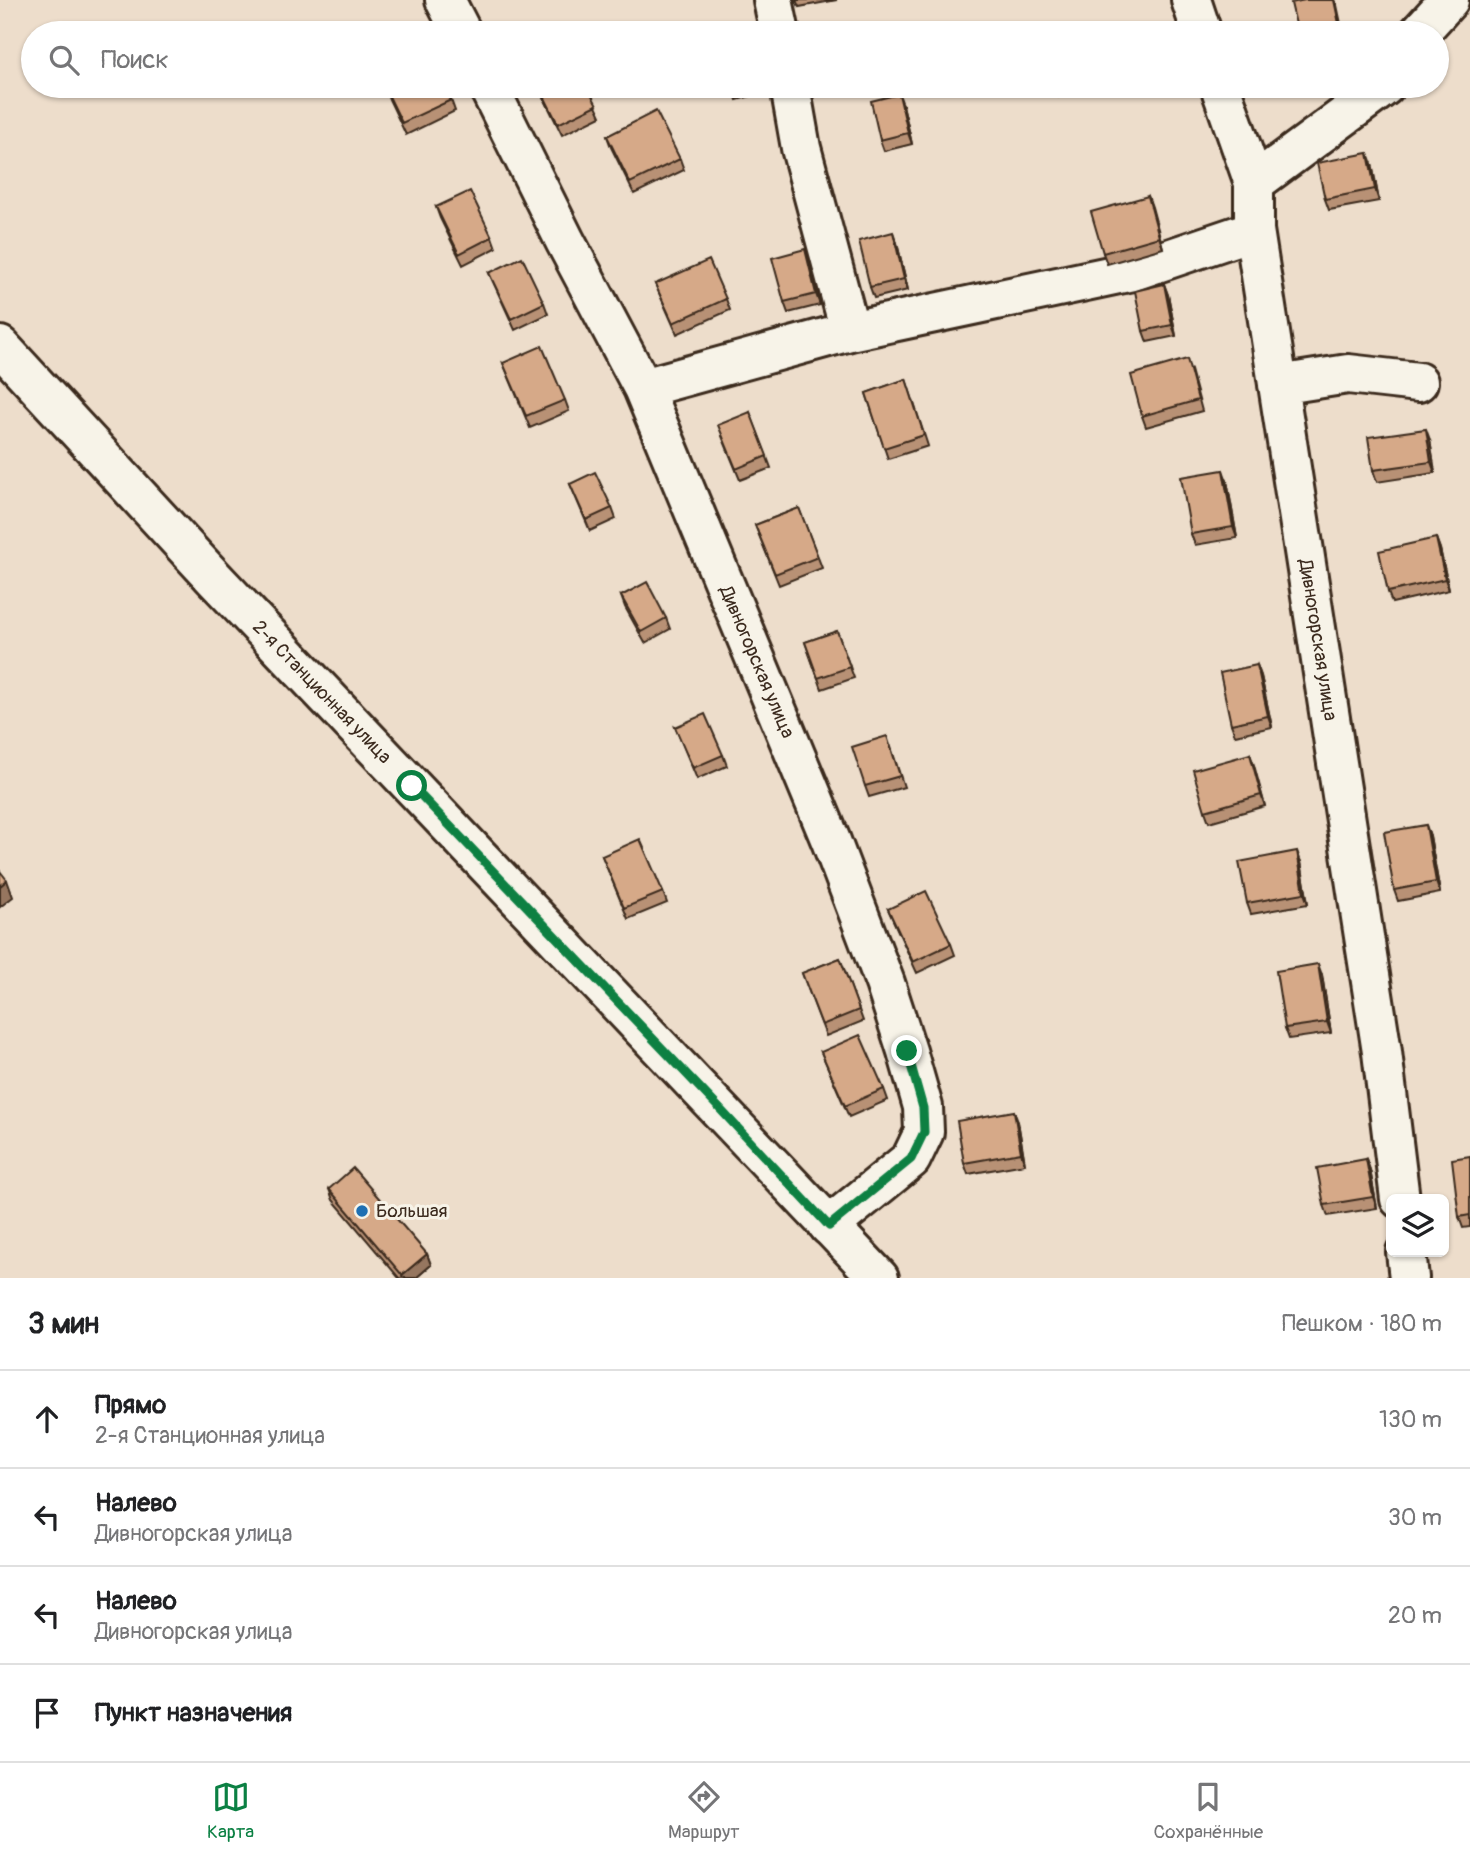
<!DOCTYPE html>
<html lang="ru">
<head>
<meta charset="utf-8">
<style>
	:root { --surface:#fff; --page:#f6f6f6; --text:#202124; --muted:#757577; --line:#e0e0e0; --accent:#0b8043 }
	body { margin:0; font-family:Pangolin,sans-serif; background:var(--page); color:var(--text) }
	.controls { position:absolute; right:21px; bottom:21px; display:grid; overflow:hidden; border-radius:10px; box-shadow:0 2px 5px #0004 }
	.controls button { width:63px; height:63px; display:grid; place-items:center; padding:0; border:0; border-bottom:2px solid var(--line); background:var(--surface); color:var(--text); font:35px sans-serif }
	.stop { position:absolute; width:21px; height:21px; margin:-16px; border:5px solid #0b8043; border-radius:50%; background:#fff }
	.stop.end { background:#0b8043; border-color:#fff; box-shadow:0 2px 7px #0008 }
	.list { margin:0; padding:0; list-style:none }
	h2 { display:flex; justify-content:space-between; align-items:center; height:91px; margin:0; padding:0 28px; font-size:30px }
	h2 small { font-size:23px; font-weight:400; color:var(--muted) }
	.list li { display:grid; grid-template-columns:46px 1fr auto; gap:21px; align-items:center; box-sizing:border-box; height:98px; padding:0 28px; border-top:2px solid var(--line) }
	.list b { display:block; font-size:26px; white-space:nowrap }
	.list p { margin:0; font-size:23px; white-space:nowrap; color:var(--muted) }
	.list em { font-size:23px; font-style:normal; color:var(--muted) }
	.icon { flex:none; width:38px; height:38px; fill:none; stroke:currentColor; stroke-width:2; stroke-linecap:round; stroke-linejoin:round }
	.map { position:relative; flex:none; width:1470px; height:1278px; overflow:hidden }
	.search { position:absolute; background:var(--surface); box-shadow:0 2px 5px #0004; left:21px; right:21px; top:21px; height:77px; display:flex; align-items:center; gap:18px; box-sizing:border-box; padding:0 24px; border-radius:38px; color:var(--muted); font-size:26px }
	.sheet { height:483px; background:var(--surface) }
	nav { display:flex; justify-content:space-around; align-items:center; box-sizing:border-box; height:98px; border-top:2px solid var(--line); background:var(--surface); font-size:19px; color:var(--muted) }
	nav a { display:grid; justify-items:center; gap:4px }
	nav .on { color:var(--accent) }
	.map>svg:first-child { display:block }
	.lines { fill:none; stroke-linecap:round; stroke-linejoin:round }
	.minor-casing { stroke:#3b2a1e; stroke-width:44 }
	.major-casing { stroke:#3b2a1e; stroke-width:44 }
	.minor { stroke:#f7f3e8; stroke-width:38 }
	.major { stroke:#f7f3e8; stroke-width:38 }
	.wall { fill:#b89175; stroke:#3b2a1e; stroke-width:2 }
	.shaded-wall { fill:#96765f; stroke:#3b2a1e; stroke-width:2 }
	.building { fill:#d6a988; stroke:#3b2a1e; stroke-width:2 }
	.route { stroke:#0b8043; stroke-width:9 }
	.poi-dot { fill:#1f6fb2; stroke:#f7f3e8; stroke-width:2.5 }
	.labels { text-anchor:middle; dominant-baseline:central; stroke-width:6; stroke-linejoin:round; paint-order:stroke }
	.street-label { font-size:19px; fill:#3b2a1e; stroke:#f7f3e8 }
	.poi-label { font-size:19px; fill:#3b2a1e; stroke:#f7f3e8; text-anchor:start }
</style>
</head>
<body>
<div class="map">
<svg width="1470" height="1278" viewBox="0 0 1470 1278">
	<rect width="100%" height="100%" fill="#edddcb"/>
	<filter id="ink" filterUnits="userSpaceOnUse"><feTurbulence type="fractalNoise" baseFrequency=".0143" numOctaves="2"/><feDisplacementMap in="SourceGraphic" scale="14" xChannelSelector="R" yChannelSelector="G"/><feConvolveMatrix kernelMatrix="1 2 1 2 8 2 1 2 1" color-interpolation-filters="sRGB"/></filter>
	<g filter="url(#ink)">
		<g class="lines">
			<!-- minor casing -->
			<g class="minor-casing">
				<path id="minor" d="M 445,0 L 462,33
					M 773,0 L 780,33
					M 1191,0 L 1202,33
					M 1419,33 L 1449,0
					M 488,86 L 565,241 L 643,388 L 831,841 L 885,983 L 907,1051 L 923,1107 L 924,1132 L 911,1159 L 829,1226
					M 790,86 L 801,148 L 850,331
					M 1220,86 L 1254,183 L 1254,230 L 1382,1052 L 1400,1199
					M 1254,183 L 1385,86
					M 1278,385 L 1348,374 L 1418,382
					M 643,388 L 850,331 L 1133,271 L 1254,230
					M 1406,1252 L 1409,1278"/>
			</g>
			<!-- major casing -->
			<g class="major-casing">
				<path id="major" d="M 0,346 L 213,577 L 879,1278"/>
			</g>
			<!-- minor -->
			<use href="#minor" class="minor"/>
			<!-- major -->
			<use href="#major" class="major"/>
		</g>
		<!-- wall -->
		<path class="wall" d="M 796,0 L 837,0 L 799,7 Z
			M 538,86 L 587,86 L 601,116 L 562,135 Z
			M 732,86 L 774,86 L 775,89 L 737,100 Z
			M 1055,86 L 1105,86 L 1059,97 Z
			M 385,88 L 451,100 L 455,111 L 406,135 L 389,99 Z
			M 903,105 L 912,144 L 884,151 L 880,140 Z
			M 607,136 L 680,159 L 684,170 L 634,194 L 611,147 Z
			M 1372,164 L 1379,201 L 1329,210 L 1325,199 Z
			M 1148,196 L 1163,248 L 1107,264 L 1103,253 Z
			M 436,207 L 492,237 L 496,248 L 463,265 L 440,218 Z
			M 897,243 L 908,290 L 874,298 L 870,287 Z
			M 809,260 L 820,305 L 788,313 L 784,302 Z
			M 489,273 L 544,303 L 548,314 L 515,330 Z
			M 655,284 L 726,299 L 730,310 L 677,334 Z
			M 1164,284 L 1168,295 L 1176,336 L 1147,342 L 1143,331 Z
			M 503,363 L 565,400 L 569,411 L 530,428 Z
			M 1191,370 L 1202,411 L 1146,427 L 1142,416 Z
			M 906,379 L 928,446 L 888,459 L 866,393 Z
			M 750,412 L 771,468 L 740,480 L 722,436 Z
			M 1430,440 L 1435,473 L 1377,482 L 1373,470 Z
			M 1227,481 L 1237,538 L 1195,545 L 1191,534 Z
			M 570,484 L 612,508 L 616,519 L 590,531 Z
			M 799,508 L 822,568 L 779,585 L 755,525 Z
			M 1436,538 L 1440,549 L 1449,590 L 1392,603 L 1388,592 Z
			M 621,596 L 666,618 L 670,629 L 645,643 L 625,607 Z
			M 837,631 L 854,678 L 822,689 L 805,642 Z
			M 1257,665 L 1261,676 L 1272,727 L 1235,735 L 1231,724 Z
			M 675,727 L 723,755 L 727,766 L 697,779 Z
			M 891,747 L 904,787 L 869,797 L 865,786 Z
			M 1250,754 L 1265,806 L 1209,822 L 1205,811 Z
			M 1430,836 L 1440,893 L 1398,901 L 1394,890 Z
			M 602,856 L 663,892 L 667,903 L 628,919 Z
			M 1301,862 L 1308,904 L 1251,914 L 1247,903 Z
			M 888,909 L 951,944 L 955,955 L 917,973 Z
			M 840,958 L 863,1021 L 826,1036 L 802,973 Z
			M 1322,975 L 1331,1033 L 1289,1039 L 1285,1028 Z
			M 821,1052 L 884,1089 L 888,1100 L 849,1117 Z
			M 1018,1122 L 1025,1164 L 968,1174 L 964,1163 Z
			M 1470,1156 L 1470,1227 L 1463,1228 L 1459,1217 Z
			M 1366,1159 L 1370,1170 L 1377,1208 L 1328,1216 L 1324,1205 Z
			M 329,1189 L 427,1254 L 431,1265 L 416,1278 L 399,1278 L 333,1200 Z"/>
		<!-- shaded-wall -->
		<path class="shaded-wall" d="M 1334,0 L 1337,5 L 1343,33 L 1341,33 Z
			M 899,94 L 903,105 L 912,144 L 908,133 Z
			M 1368,153 L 1372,164 L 1379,201 L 1375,189 Z
			M 1148,196 L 1152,207 L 1163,248 L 1159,237 Z
			M 893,232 L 897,243 L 908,290 L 904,279 Z
			M 805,249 L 809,260 L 820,305 L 816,294 Z
			M 1164,284 L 1168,295 L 1176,336 L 1172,325 Z
			M 1426,429 L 1430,440 L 1435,473 L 1431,462 Z
			M 1223,470 L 1227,481 L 1237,538 L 1233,527 Z
			M 1436,538 L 1440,549 L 1449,590 L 1445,579 Z
			M 1257,665 L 1261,676 L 1272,727 L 1268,716 Z
			M 1250,754 L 1254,765 L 1265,806 L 1261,795 Z
			M 1426,825 L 1430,836 L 1440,893 L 1436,882 Z
			M 1297,851 L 1301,862 L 1308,904 L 1304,893 Z
			M 7,880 L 13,897 L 0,907 L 0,886 Z
			M 1318,964 L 1322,975 L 1331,1033 L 1327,1022 Z
			M 1014,1111 L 1018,1122 L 1025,1164 L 1021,1153 Z
			M 1366,1159 L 1370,1170 L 1377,1208 L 1373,1197 Z
			M 427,1254 L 431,1265 L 416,1278 L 403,1278 L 402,1275 Z"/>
		<!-- building -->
		<path class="building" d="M 1305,0 L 1334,0 L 1341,33 L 1298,33 L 1291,3 Z
			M 391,86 L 444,86 L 451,100 L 402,123 L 385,88 Z
			M 539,86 L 587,86 L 597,105 L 558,124 Z
			M 732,86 L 744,86 L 733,89 Z
			M 899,94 L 908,133 L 880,140 L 871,101 Z
			M 656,111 L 680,159 L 630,183 L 607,136 Z
			M 1368,153 L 1375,189 L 1325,199 L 1317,163 Z
			M 470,191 L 492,237 L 459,254 L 436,207 Z
			M 1148,196 L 1159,237 L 1103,253 L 1091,212 Z
			M 893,232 L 904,279 L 870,287 L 859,241 Z
			M 805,249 L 816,294 L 784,302 L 772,258 Z
			M 522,257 L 544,303 L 511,319 L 489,273 Z
			M 709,260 L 726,299 L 673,323 L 655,284 Z
			M 1164,284 L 1172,325 L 1143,331 L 1135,291 Z
			M 542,346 L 565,400 L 526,416 L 503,363 Z
			M 1187,359 L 1198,400 L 1142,416 L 1131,375 Z
			M 906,379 L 924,435 L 884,448 L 866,393 Z
			M 750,412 L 767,456 L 736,469 L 718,425 Z
			M 1426,429 L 1431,462 L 1373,470 L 1368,437 Z
			M 1223,470 L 1233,527 L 1191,534 L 1181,477 Z
			M 595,472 L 612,508 L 586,520 L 570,484 Z
			M 799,508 L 818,557 L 775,574 L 755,525 Z
			M 1436,538 L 1445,579 L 1388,592 L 1379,551 Z
			M 647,582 L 666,618 L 641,632 L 621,596 Z
			M 837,631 L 850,667 L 818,678 L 805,642 Z
			M 1257,665 L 1268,716 L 1231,724 L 1220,673 Z
			M 705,714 L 723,755 L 693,768 L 675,727 Z
			M 887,736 L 900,776 L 865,786 L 852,747 Z
			M 1250,754 L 1261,795 L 1205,811 L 1193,770 Z
			M 1426,825 L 1436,882 L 1394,890 L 1384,832 Z
			M 640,839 L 663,892 L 624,908 L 602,856 Z
			M 1297,851 L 1304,893 L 1247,903 L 1239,862 Z
			M 0,871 L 7,880 L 0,886 Z
			M 926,891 L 951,944 L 913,962 L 888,909 Z
			M 840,958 L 859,1010 L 822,1025 L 802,973 Z
			M 1318,964 L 1327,1022 L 1285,1028 L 1276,971 Z
			M 860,1035 L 884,1089 L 845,1106 L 821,1052 Z
			M 1014,1111 L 1021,1153 L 964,1163 L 957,1121 Z
			M 1470,1156 L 1470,1215 L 1459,1217 L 1452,1159 Z
			M 1366,1159 L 1373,1197 L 1324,1205 L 1317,1168 Z
			M 353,1168 L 427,1254 L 402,1275 L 329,1189 Z"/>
	</g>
	<g class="lines" filter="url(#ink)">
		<!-- route -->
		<path class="route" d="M 412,786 L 720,1109 L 829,1226 L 911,1159 L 924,1132 L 923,1108 L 907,1051"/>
	</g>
	<!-- markers -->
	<circle class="poi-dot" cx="362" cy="1211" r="7"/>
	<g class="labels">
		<!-- street labels -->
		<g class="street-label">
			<text transform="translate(1318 640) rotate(81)">Дивногорская улица</text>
			<text transform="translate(757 662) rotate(67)">Дивногорская улица</text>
			<text transform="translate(322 692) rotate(46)">2-я Станционная улица</text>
		</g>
		<!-- poi labels -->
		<g class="poi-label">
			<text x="376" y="1211">Большая</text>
		</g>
	</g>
</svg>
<div class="controls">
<button><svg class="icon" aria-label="layers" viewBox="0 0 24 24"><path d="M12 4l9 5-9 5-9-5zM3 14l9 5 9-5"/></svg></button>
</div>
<div class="stop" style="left:412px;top:786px"></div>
<div class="stop end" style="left:907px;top:1051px"></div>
<div class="search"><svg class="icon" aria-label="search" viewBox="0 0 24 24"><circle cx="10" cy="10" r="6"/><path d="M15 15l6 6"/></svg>Поиск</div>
</div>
<section class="sheet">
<h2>3 мин<small>Пешком · 180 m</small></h2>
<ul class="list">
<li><svg class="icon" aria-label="ahead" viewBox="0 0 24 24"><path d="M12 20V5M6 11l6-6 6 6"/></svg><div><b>Прямо</b><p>2-я Станционная улица</p></div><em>130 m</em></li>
<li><svg class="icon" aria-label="left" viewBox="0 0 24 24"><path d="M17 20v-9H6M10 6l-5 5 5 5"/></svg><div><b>Налево</b><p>Дивногорская улица</p></div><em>30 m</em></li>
<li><svg class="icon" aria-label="left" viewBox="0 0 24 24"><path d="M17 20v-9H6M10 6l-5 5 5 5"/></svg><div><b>Налево</b><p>Дивногорская улица</p></div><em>20 m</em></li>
<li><svg class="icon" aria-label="arrive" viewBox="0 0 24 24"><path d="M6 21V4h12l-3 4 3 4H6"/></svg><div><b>Пункт назначения</b></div></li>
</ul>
</section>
<nav>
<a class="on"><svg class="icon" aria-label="map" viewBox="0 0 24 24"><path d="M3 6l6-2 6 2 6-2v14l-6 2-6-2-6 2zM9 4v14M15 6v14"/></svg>Карта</a>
<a><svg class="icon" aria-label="directions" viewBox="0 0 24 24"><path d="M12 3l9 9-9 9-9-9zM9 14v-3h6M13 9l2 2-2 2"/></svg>Маршрут</a>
<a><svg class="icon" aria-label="saved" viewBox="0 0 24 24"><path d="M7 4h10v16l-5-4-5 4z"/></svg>Сохранённые</a>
</nav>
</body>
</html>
